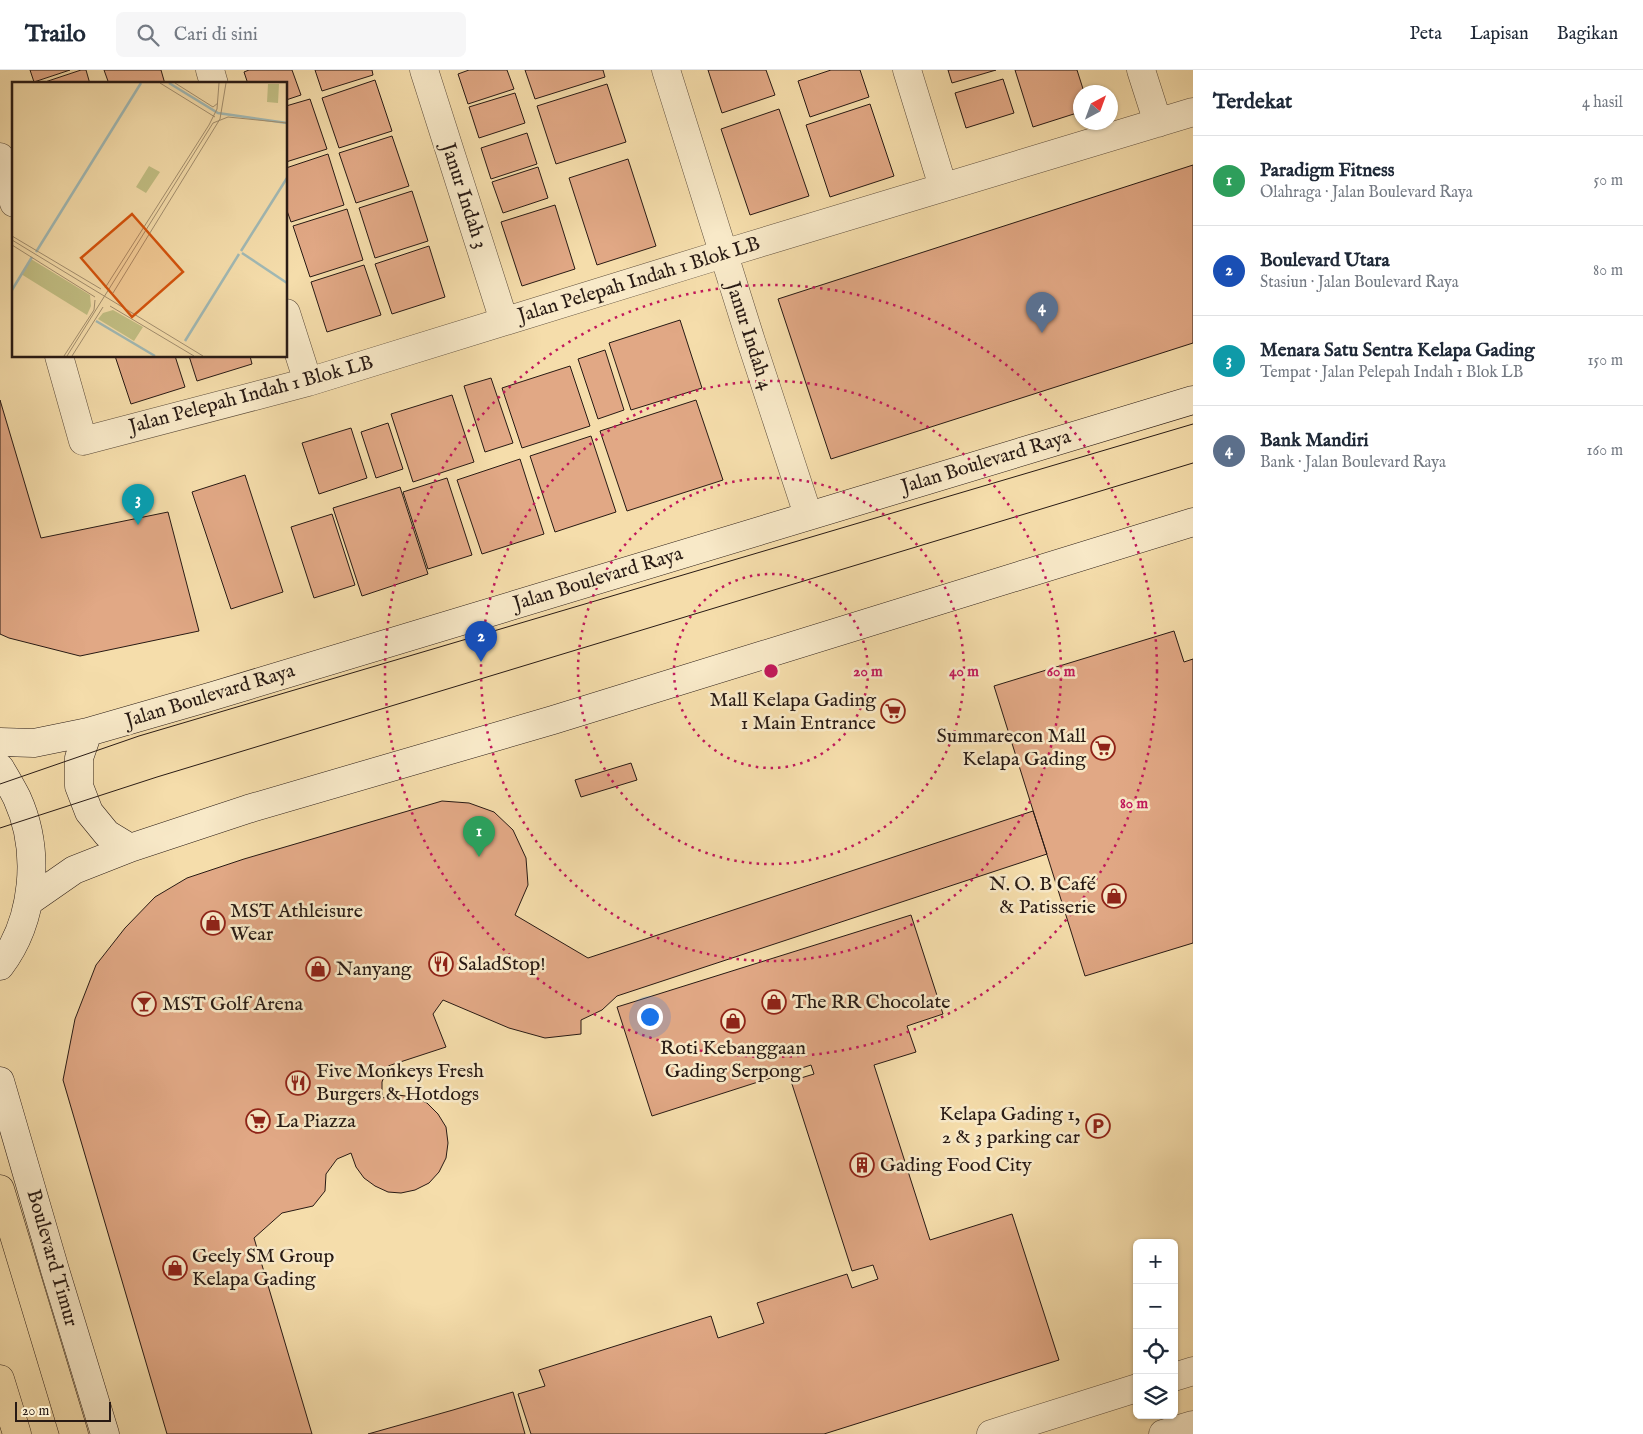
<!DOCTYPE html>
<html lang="id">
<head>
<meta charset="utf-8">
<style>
	:root { --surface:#fff; --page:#f6f6f7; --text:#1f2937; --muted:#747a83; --line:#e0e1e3; --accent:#8f2418 }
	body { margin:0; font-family:"IM FELL English",serif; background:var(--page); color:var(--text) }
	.controls { position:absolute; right:15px; bottom:15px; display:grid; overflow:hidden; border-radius:8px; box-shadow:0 1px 4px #0004 }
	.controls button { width:45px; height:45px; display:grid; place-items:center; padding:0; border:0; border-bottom:1px solid var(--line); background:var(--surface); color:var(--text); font:25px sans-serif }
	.compass { position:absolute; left:1073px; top:15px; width:45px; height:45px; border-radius:50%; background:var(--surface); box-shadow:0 1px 4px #0004; rotate:41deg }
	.scale { position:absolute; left:15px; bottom:12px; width:96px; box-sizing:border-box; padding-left:5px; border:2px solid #281a14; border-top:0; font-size:14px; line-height:18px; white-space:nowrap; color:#281a14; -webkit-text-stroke:4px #f8e9c8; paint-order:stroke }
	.you { position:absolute; left:649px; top:946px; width:18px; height:18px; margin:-12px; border:4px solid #fff; border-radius:50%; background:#1a73e8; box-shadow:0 0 0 8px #1a73e833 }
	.badge { display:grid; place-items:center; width:32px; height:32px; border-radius:50%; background:var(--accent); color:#fff; font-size:16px; font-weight:700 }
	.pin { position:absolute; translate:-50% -41px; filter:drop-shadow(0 1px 2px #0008) }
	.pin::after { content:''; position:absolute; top:26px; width:18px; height:15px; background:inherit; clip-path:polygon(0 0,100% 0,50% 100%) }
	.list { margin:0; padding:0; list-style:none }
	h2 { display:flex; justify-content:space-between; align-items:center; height:65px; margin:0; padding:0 20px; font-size:21px }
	h2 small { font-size:16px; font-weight:400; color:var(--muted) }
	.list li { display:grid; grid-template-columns:32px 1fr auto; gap:15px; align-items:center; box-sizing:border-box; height:90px; padding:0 20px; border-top:1px solid var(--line) }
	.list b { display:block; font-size:19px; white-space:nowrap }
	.list p { margin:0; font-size:16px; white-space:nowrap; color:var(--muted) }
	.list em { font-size:16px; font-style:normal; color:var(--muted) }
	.icon { flex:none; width:28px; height:28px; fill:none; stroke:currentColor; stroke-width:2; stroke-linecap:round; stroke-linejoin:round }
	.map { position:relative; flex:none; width:1193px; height:1364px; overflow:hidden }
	header { display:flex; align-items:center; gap:30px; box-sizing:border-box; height:70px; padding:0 25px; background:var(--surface); border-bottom:1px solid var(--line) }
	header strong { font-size:24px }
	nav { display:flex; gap:28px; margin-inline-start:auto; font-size:18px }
	.search { width:350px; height:45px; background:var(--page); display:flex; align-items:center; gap:12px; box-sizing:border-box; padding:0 18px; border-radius:8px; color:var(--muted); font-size:19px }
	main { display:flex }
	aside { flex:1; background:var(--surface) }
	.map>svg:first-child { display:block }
	.building { fill:#e1a885; stroke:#281a14 }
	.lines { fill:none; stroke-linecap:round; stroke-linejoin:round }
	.street-casing { stroke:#5b4b3a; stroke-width:29 }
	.secondary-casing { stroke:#281a14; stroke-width:29 }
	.highway-casing { stroke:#281a14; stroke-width:29 }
	.street { stroke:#f8e9c8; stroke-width:28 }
	.secondary { stroke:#f8e9c8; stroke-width:28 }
	.highway { stroke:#f5ddab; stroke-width:28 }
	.tram { stroke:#281a14; stroke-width:1 }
	.ring { fill:none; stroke:#c2185b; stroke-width:2.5; stroke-dasharray:2.5 5 }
	.labels { text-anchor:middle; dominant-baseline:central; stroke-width:5; stroke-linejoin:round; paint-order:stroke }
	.street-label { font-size:20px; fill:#281a14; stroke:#f8e9c8 }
	.poi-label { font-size:20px; fill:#281a14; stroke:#f8e9c8; text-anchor:start }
	.inset-river { fill:none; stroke:#a1b9b5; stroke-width:2.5 }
	.inset-road { fill:none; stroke:#a38f6f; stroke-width:1 }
	.view { fill:#d5530d; fill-opacity:0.15; stroke:#d5530d; stroke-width:2.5 }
	.inset-edge { fill:none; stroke:#281a14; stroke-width:2.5 }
	.centre { fill:#c2185b; stroke:#f8e9c8; stroke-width:2.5 }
	.ring-label { font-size:15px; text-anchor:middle; font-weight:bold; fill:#c2185b; stroke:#f8e9c8; stroke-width:5; stroke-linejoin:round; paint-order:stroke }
</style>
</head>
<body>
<header>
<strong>Trailo</strong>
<div class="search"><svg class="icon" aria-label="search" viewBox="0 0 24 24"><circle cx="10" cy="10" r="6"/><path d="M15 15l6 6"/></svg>Cari di sini</div>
<nav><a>Peta</a><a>Lapisan</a><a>Bagikan</a></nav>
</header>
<main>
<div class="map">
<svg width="1193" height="1364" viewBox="0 0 1193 1364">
	<rect width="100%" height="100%" fill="#f5ddab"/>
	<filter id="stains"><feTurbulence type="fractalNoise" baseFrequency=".004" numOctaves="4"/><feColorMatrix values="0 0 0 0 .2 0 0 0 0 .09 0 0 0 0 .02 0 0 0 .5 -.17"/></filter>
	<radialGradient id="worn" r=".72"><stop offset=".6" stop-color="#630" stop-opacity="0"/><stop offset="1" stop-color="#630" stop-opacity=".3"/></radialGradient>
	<!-- building -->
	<path class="building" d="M 30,0 L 70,0 L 34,12 Z
		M 81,0 L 86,0 L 90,14 L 39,14 Z
		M 104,0 L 161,0 L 165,14 L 109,14 Z
		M 249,0 L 292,0 L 301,25 L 286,30 L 286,14 L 248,14 L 244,2 Z
		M 315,0 L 372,0 L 373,5 L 322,21 Z
		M 469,0 L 507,0 L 514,19 L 468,34 L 458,4 Z
		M 525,0 L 603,0 L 605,7 L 535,29 Z
		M 708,0 L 766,0 L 775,25 L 722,43 Z
		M 831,0 L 860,0 L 869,27 L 810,47 L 798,11 Z
		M 948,0 L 996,0 L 952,13 Z
		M 1015,0 L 1077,0 L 1084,22 L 1080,22 L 1080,42 L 1033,57 Z
		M 1003,9 L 1014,43 L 966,58 L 955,23 Z
		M 375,10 L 392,61 L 339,78 L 322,28 Z
		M 607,14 L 626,72 L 556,94 L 537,36 Z
		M 515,23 L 525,53 L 479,68 L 469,37 Z
		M 310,29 L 327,79 L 286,92 L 286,36 Z
		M 870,34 L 894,106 L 830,127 L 806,55 Z
		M 779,39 L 809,126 L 750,145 L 721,59 Z
		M 527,63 L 537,94 L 491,109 L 481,78 Z
		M 392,66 L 409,116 L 356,133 L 339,83 Z
		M 328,84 L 344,135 L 291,152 L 286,138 L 286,98 Z
		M 628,89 L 656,176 L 597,195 L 569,108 Z
		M 1193,95 L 1193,273 L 831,389 L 778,229 Z
		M 538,97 L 548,128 L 503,143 L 492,112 Z
		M 412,121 L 428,171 L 375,188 L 359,138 Z
		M 555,135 L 575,199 L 522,216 L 501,152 Z
		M 347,139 L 363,190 L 310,207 L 293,156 Z
		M 429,176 L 445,227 L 392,244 L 375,194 Z
		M 364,195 L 381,245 L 327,262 L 311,212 Z
		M 680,250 L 702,318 L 631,340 L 609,273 Z
		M 605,280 L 624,340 L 598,349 L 578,289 Z
		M 115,286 L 175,286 L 185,317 L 131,334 Z
		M 189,286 L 250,286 L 252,294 L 197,311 Z
		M 570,296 L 590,356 L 522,378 L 502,318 Z
		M 491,308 L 513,373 L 485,382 L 464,316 Z
		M 452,325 L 474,392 L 413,412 L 391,344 Z
		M 0,330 L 41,468 L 168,442 L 199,561 L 80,586 L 9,568 L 0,564 Z
		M 696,330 L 723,410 L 627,441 L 600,361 Z
		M 388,353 L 403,399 L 376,408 L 361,362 Z
		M 351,358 L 367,408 L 319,424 L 302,373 Z
		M 591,366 L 616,442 L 555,462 L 530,386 Z
		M 520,389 L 544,464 L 482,484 L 457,410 Z
		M 245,405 L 283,522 L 231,539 L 192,422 Z
		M 447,408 L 472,485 L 428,499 L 403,422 Z
		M 400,417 L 428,504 L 362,526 L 333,438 Z
		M 332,444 L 355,515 L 314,528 L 291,457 Z
		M 1174,561 L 1184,592 L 1193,589 L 1193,873 L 1085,906 L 994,616 Z
		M 631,693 L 637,710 L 581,727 L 575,710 Z
		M 442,731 L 469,733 L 494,742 L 513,760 L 526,788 L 528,815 L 515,845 L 588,888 L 1033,741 L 1047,784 L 617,926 L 602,940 L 581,950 L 581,964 L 545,968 L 509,958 L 443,930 L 433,944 L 446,977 L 388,996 L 382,1012 L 382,1028 L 398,1025 L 413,1027 L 427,1033 L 438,1044 L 446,1057 L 448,1073 L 446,1088 L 439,1102 L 429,1113 L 415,1120 L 401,1123 L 388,1122 L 375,1116 L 364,1108 L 356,1097 L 351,1083 L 337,1089 L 326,1104 L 325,1121 L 313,1136 L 282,1143 L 254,1168 L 312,1364 L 167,1364 L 63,1010 L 75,949 L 96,895 L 125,858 L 155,827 L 187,808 L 244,789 Z
		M 911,845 L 943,944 L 907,956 L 916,982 L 874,995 L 930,1170 L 1012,1144 L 1059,1290 L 824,1364 L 531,1364 L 518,1324 L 545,1316 L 539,1300 L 711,1246 L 718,1268 L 764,1253 L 757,1233 L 847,1204 L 852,1218 L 878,1209 L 873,1195 L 852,1201 L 791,1011 L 814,1004 L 811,995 L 652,1046 L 617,937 Z
		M 513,1322 L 525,1364 L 368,1364 L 453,1340 Z"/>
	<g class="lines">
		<!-- street casing -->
		<g class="street-casing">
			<path id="street" d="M 210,0 L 214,14
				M 424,0 L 504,251
				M 666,0 L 751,271 L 808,445
				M 907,0 L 943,117
				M 1141,0 L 1158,53
				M 0,87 L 14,133
				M 286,243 L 308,312
				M 59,286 L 83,371 L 308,312 L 723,184 L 1193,42
				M 1174,1307 L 1193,1301
				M 991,1364 L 1137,1318
				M 1163,1364 L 1193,1355"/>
		</g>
		<!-- secondary casing -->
		<g class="secondary-casing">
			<path id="secondary" d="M 88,662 L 79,688 L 79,716 L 89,742 L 107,764 L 130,778
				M 0,672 L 34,673 L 88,662 L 213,626 L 1193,330
				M 0,698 C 6,708 12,718 17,728 C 41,781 35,850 0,896
				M 28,832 L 74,800 L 130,778 L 248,739 L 553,650 L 1193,452
				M 0,1011 L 55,1200 L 105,1364"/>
		</g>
		<!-- highway casing -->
		<g class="highway-casing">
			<path id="highway" d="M 0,1119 L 74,1364
				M 0,1309 L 17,1364"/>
		</g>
		<!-- street -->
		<use href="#street" class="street"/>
		<!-- secondary -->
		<use href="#secondary" class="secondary"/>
		<!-- highway -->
		<use href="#highway" class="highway"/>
		<!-- tram -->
		<path class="tram" d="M 0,714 L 139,666 L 1193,354
			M 0,758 L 157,707 L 1193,393"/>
	</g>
	<!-- distance rings -->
	<g class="ring">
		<circle cx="771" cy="601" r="97"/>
		<circle cx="771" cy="601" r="193"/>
		<circle cx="771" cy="601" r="290"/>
		<circle cx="771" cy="601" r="386"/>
	</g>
	<!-- icons -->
	<defs>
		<g id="supermarket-ring" transform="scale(1.25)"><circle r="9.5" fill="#f8e9c8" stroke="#8f2418" stroke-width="1.5"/><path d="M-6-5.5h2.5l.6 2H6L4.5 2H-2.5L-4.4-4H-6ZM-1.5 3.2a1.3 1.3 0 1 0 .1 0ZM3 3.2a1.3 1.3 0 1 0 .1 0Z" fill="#8f2418"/></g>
		<g id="shop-ring" transform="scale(1.25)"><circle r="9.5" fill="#f8e9c8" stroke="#8f2418" stroke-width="1.5"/><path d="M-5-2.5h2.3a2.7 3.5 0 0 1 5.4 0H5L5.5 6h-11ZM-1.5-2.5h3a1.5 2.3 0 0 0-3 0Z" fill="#8f2418"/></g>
		<g id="restaurant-ring" transform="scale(1.25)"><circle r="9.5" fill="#f8e9c8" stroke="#8f2418" stroke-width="1.5"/><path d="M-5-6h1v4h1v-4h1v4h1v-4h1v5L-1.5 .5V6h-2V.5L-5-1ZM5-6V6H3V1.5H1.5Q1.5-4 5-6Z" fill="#8f2418"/></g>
		<g id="bar-ring" transform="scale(1.25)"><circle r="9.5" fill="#f8e9c8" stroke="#8f2418" stroke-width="1.5"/><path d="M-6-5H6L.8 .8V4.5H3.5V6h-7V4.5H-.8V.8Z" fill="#8f2418"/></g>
		<g id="parking-ring" transform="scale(1.25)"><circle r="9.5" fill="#f8e9c8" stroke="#8f2418" stroke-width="1.5"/><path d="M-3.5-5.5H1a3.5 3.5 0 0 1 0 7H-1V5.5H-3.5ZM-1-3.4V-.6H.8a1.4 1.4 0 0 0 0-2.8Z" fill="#8f2418"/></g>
		<g id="building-ring" transform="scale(1.25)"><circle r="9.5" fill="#f8e9c8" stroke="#8f2418" stroke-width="1.5"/><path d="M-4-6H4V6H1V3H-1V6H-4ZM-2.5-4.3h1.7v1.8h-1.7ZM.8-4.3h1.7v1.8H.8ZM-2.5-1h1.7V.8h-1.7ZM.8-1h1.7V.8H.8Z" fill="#8f2418"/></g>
	</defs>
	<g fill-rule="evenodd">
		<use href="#supermarket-ring" x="893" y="641"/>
		<use href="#supermarket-ring" x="1103" y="678"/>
		<use href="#shop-ring" x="1114" y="826"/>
		<use href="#shop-ring" x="213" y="853"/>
		<use href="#restaurant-ring" x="441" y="894"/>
		<use href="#shop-ring" x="318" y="899"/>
		<use href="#shop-ring" x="774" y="932"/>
		<use href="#bar-ring" x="144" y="934"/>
		<use href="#shop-ring" x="733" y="951"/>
		<use href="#restaurant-ring" x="298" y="1013"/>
		<use href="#supermarket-ring" x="258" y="1051"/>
		<use href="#parking-ring" x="1098" y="1056"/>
		<use href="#building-ring" x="862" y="1095"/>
		<use href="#shop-ring" x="175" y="1198"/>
	</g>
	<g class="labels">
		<!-- street labels -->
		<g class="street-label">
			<text transform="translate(464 126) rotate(72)">Janur Indah 3</text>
			<text transform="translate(639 210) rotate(-17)">Jalan Pelepah Indah 1 Blok LB</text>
			<text transform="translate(749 266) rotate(72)">Janur Indah 4</text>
			<text transform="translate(251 325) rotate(-15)">Jalan Pelepah Indah 1 Blok LB</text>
			<text transform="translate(986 392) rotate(-17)">Jalan Boulevard Raya</text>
			<text transform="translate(598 509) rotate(-17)">Jalan Boulevard Raya</text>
			<text transform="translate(210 626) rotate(-17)">Jalan Boulevard Raya</text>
			<text transform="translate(52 1188) rotate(74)">Boulevard Timur</text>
		</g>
		<!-- poi labels -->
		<g class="poi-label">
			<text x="876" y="630" text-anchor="end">Mall Kelapa Gading<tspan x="876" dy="23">1 Main Entrance</tspan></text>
			<text x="1086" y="666" text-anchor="end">Summarecon Mall<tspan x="1086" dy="23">Kelapa Gading</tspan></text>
			<text x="1096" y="814" text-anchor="end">N. O. B Café<tspan x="1096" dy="23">&amp; Patisserie</tspan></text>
			<text x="230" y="841">MST Athleisure<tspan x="230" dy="23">Wear</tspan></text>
			<text x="458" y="894">SaladStop!</text>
			<text x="336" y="899">Nanyang</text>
			<text x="792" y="932">The RR Chocolate</text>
			<text x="162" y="934">MST Golf Arena</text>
			<text x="733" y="978" text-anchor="middle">Roti Kebanggaan<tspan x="733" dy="23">Gading Serpong</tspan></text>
			<text x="316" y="1001">Five Monkeys Fresh<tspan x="316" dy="23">Burgers &amp; Hotdogs</tspan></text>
			<text x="1080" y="1044" text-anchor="end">Kelapa Gading 1,<tspan x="1080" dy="23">2 &amp; 3 parking car</tspan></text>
			<text x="276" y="1051">La Piazza</text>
			<text x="880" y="1095">Gading Food City</text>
			<text x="192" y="1186">Geely SM Group<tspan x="192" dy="23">Kelapa Gading</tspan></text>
		</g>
	</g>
	<!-- overview -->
	<g transform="translate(12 12)">
		<rect width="275" height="275" fill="#f5ddab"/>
		<path d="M 256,2 L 267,2 L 266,21 L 255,20 ZM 137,84 L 148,90 L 134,111 L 124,105 ZM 19,177 L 78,213 L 79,224 L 75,233 L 9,192 ZM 101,228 L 131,245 L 122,259 L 86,237 L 91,231 Z" fill="#c2bf84"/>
		<path class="inset-river" d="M 157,1 L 206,31 L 275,41M 229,169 L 275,96M 24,170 L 129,1M 230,171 L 275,201M 0,208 L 20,175M 84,239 L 143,274M 173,259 L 227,172"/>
		<path class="inset-road" d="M 148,1 L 203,35M 163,1 L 201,25 L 206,21M 0,154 L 89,207M 0,158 L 191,274M 0,163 L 83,215M 93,206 L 197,43 L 205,27 L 207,1M 101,211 L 208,37 L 214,1M 98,224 L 182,274M 52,274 L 82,228 L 83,218M 55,274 L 201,41 L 216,35 L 275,41M 60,274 L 91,225"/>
		<path class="view" d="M 120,132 L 171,190 L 120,235 L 69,176 Z"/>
		<rect width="275" height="275" class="inset-edge"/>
	</g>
	<circle cx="771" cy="601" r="8" class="centre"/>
	<g class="ring-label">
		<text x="868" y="606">20 m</text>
		<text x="964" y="606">40 m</text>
		<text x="1061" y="606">60 m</text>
		<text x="1134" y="738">80 m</text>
	</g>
	<rect width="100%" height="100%" filter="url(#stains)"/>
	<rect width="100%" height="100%" fill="url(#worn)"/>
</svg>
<div class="controls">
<button>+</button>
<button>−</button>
<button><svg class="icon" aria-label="locate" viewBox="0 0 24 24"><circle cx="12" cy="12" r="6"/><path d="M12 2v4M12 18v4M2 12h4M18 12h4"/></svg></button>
<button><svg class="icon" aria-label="layers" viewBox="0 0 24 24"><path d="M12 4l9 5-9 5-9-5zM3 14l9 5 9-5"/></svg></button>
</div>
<svg class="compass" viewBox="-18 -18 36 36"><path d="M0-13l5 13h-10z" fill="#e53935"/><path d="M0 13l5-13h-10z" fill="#747a83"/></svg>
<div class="scale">20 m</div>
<div class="you"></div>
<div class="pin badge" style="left:479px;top:787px;background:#2e9e5b">1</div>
<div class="pin badge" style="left:481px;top:592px;background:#1a4fb4">2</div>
<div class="pin badge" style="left:138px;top:455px;background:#0f9aa8">3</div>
<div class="pin badge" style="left:1042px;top:263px;background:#5c6f8a">4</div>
</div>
<aside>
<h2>Terdekat<small>4 hasil</small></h2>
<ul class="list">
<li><span class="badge" style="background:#2e9e5b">1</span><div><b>Paradigm Fitness</b><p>Olahraga · Jalan Boulevard Raya</p></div><em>50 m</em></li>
<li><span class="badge" style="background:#1a4fb4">2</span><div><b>Boulevard Utara</b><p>Stasiun · Jalan Boulevard Raya</p></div><em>80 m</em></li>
<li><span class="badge" style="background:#0f9aa8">3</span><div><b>Menara Satu Sentra Kelapa Gading</b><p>Tempat · Jalan Pelepah Indah 1 Blok LB</p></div><em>150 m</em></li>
<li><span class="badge" style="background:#5c6f8a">4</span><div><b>Bank Mandiri</b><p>Bank · Jalan Boulevard Raya</p></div><em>160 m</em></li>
</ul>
</aside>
</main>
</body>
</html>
